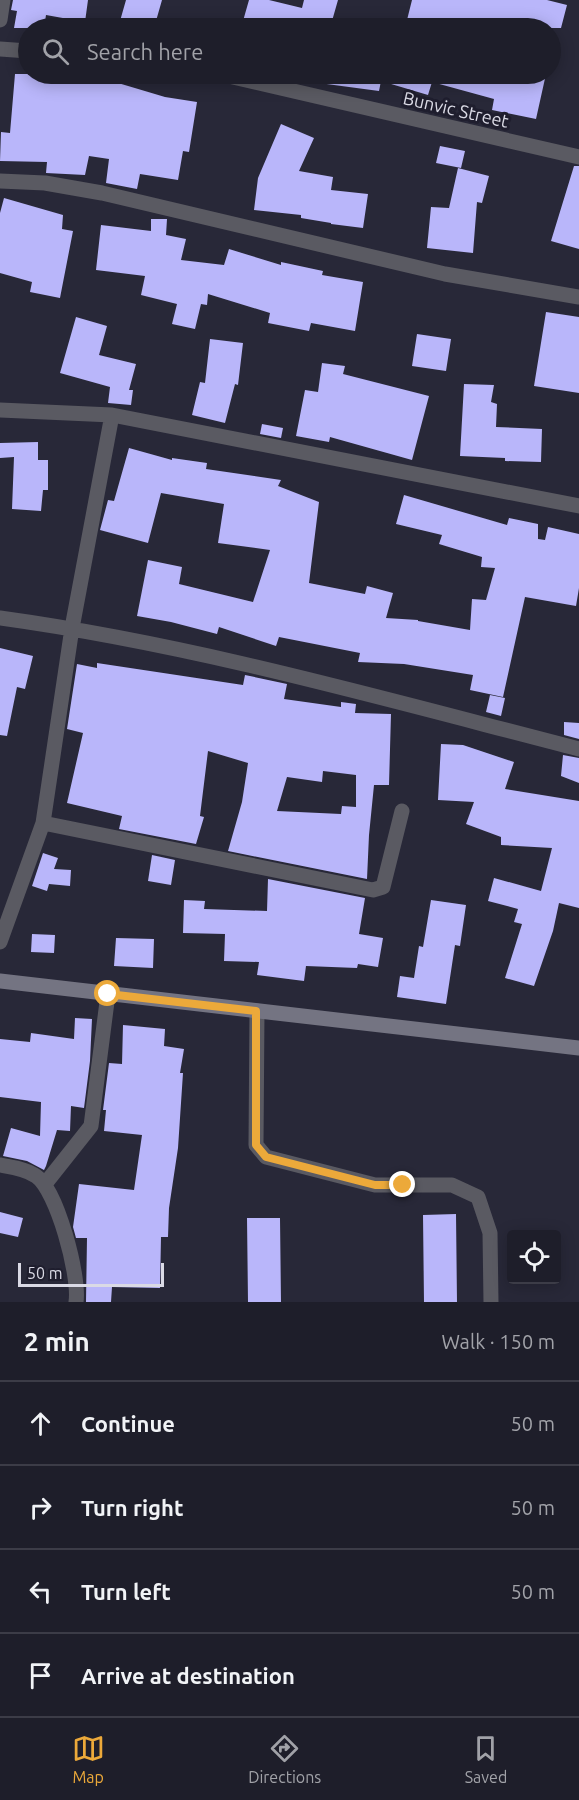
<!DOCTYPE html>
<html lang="en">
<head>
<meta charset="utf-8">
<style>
	:root { --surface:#1e1e2a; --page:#2b2b36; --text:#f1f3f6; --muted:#a1a2a8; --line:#3c3c47; --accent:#eca93a }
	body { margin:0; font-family:Ubuntu,sans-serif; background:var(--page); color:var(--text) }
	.controls { position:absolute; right:18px; bottom:18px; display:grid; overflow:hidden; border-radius:6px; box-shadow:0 3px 15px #0003 }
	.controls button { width:54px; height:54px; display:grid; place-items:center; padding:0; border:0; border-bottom:2px solid var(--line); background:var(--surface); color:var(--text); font:30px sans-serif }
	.scale { position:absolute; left:18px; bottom:15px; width:146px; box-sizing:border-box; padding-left:6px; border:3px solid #dadae5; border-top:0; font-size:16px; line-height:21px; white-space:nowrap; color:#dadae5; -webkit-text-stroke:4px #1f1e2e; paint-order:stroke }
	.stop { position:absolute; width:18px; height:18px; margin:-14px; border:4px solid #eca93a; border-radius:50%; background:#fff }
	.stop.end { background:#eca93a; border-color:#fff; box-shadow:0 2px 6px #0008 }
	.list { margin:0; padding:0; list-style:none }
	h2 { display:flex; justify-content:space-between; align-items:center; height:78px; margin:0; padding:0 24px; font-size:26px }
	h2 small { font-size:20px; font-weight:400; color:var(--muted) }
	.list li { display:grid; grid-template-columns:39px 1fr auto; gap:18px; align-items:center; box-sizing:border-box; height:84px; padding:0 24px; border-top:2px solid var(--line) }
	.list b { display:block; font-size:22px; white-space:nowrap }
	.list em { font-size:20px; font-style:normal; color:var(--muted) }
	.icon { flex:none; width:33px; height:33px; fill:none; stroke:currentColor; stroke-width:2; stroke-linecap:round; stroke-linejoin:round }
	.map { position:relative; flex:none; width:579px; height:1302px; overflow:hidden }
	.search { position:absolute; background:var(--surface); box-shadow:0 3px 15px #0003; left:18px; right:18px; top:18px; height:66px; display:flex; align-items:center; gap:15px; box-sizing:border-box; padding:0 21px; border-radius:33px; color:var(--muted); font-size:22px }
	.sheet { height:414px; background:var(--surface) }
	nav { display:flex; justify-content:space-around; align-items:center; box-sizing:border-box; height:84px; border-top:2px solid var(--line); background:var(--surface); font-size:16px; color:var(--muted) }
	nav a { display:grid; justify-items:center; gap:3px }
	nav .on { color:var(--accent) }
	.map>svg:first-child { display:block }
	.building { fill:#b9b6fa; fill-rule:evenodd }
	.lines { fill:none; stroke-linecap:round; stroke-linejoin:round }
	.minor { stroke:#5a5a62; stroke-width:15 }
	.secondary { stroke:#747482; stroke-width:15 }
	.route { stroke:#eca93a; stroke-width:8 }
	.labels { text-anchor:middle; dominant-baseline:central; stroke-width:6; stroke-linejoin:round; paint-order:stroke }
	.street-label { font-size:18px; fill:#dadae5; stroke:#1f1e2e }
</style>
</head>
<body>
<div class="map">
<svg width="579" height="1302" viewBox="0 0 579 1302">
	<rect width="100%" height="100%" fill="#282838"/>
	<!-- building -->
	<path class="building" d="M 13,0 L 88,0 L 85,22 L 46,15 L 44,28 L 14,28 L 17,11 L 11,10 Z
		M 126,0 L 162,0 L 154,28 L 118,28 Z
		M 249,0 L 269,0 L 302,8 L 304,0 L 338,0 L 330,28 L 241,28 Z
		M 412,0 L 547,0 L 567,5 L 561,28 L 442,28 L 407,20 Z
		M 15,74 L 50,74 L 49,79 L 108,80 L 165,97 L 197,102 L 189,152 L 183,151 L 178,180 L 140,174 L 137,189 L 106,183 L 109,159 L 89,156 L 85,175 L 46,173 L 47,162 L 0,161 L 1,132 L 10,133 Z
		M 320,74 L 546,74 L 536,119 L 492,110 L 494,99 L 432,82 L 428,95 L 381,81 L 379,91 L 319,83 Z
		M 281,124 L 314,138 L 299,171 L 333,177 L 331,190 L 368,194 L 363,228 L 331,224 L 331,223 L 301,218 L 301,215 L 254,210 L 258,178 Z
		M 440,146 L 465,151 L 461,168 L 436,163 Z
		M 574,166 L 579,166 L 579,249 L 551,241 Z
		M 458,168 L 489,176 L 482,203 L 477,202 L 473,253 L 427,248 L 431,207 L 449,208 Z
		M 4,198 L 63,215 L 62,229 L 73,231 L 60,298 L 30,292 L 32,282 L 0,273 L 0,213 Z
		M 151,219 L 167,219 L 166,235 L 186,239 L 181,260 L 224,265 L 229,249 L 281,265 L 281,262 L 323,271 L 322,275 L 363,282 L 355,331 L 311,323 L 309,331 L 268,323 L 270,313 L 208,294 L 207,305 L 201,304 L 195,329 L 172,324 L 177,304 L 141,295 L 145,276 L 96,270 L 101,225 L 151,231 Z
		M 546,312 L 579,317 L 579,393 L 534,386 Z
		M 76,317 L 107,326 L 99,355 L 136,364 L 129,390 L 133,390 L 131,405 L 108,403 L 110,387 L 60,373 Z
		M 417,334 L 451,339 L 446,371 L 412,366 Z
		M 210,339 L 243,343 L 238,385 L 235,384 L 225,423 L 192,415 L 200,382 L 205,383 Z
		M 322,363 L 345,366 L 343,374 L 429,396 L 412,460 L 330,437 L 329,442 L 296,436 L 305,390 L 318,392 Z
		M 464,384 L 494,385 L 491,402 L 497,404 L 496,427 L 542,429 L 541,462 L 505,461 L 505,458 L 460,456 Z
		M 262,424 L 283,428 L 281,438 L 260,434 Z
		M 38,442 L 38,460 L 48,460 L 48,490 L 43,490 L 41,511 L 12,509 L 14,457 L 0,458 L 0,443 Z
		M 129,448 L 172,460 L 172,458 L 207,463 L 206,469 L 281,480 L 278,486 L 319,502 L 309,583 L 365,594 L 367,586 L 393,593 L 386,618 L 418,620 L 418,621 L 470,630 L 472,599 L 486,600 L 495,568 L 481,567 L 482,557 L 439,544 L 442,535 L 396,524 L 404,495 L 507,525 L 509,518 L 538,524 L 538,539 L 545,540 L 548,527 L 579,534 L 579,588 L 576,606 L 525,597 L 503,697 L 470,690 L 473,675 L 404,664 L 358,662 L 360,653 L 279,637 L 276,646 L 219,627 L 217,634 L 171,622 L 137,616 L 148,560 L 182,567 L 179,584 L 253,602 L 270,550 L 218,543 L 224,504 L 161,493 L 148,543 L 100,530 L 108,500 L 114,501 Z
		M 0,648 L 33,656 L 25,689 L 17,687 L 7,736 L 0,735 Z
		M 97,663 L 243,685 L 245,675 L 287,684 L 284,699 L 341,707 L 341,702 L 356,704 L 355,713 L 391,714 L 389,785 L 374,785 L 369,835 L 367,879 L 228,851 L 242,802 L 248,763 L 208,751 L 200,816 L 204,817 L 196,844 L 119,829 L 122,816 L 67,803 L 83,733 L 67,729 L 77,664 L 97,668 ZM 323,771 L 356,775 L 356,807 L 342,806 L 341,814 L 277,811 L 287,777 L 322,782 Z
		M 490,695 L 505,698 L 501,716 L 486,712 Z
		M 564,722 L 579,723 L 579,739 L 564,735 Z
		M 441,744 L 463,745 L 514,762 L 505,789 L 579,801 L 579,908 L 559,903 L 553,931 L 534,986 L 505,978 L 522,924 L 514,922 L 518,909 L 488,901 L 494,878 L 541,891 L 552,848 L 501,845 L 501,837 L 466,824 L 474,802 L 438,800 Z
		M 563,755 L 579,758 L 579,783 L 561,776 Z
		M 43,853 L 58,858 L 54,869 L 71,870 L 70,886 L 49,884 L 47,891 L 32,886 Z
		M 152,855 L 175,860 L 171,885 L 148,881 Z
		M 268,879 L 365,898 L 359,934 L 383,938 L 378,967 L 358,964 L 357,968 L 306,966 L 304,981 L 257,975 L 259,962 L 224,961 L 225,934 L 183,933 L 184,900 L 205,901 L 204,909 L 267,911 Z
		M 431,900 L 466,905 L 460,946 L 455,945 L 446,1004 L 397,997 L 400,976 L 414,978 L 419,946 L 423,947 Z
		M 32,934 L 55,935 L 54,953 L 31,952 Z
		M 116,938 L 154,939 L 153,968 L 114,966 Z
		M 75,1018 L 92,1019 L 90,1061 L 84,1108 L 71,1106 L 70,1131 L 57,1130 L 46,1166 L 44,1170 L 27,1161 L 3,1156 L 11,1128 L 40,1136 L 41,1102 L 0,1097 L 0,1039 L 30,1042 L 31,1033 L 74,1039 Z
		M 123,1025 L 165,1029 L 164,1046 L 184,1049 L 180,1073 L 183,1073 L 178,1148 L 169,1208 L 168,1237 L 161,1237 L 160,1288 L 112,1287 L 111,1302 L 86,1302 L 87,1238 L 76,1238 L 73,1227 L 79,1184 L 134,1190 L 142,1135 L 104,1131 L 106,1110 L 103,1110 L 109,1063 L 122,1064 Z
		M 0,1212 L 23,1218 L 18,1237 L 0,1233 Z
		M 456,1214 L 457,1302 L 424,1302 L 423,1215 Z
		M 247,1218 L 280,1218 L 281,1302 L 248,1302 Z"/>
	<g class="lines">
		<!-- minor -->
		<path class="minor" d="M 0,20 L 3,0
			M 0,49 L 28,51
			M 220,74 L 579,157
			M 0,181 L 45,183 L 102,193 L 445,274 L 579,297
			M 0,410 L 112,415 L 579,506
			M 0,618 C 196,645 388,700 579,749
			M 43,823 L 373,890 L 383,887 L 402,811
			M 0,942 L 43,823 L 72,628 L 112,415
			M 257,1011 L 256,1145 L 266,1157 L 375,1185 L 452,1185 L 478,1197 L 490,1233 L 491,1302
			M 0,1165 C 12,1167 26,1169 36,1176 C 57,1190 80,1276 76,1302
			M 45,1184 L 91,1126 L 108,994"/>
		<!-- secondary -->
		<path class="secondary" d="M 0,981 L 579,1048"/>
	</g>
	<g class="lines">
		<!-- route -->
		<path class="route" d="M 108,994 L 256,1011 L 256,1145 L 266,1157 L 375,1185 L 403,1185"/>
	</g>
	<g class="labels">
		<!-- street labels -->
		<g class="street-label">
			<text transform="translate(456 109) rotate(13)">Bunvic Street</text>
		</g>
	</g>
</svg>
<div class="controls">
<button><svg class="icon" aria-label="locate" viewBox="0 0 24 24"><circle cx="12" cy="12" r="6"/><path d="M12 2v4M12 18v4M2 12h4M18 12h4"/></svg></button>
</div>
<div class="scale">50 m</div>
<div class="stop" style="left:108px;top:994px"></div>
<div class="stop end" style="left:403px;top:1185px"></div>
<div class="search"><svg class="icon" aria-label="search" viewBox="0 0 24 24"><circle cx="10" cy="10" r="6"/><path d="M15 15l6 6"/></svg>Search here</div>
</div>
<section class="sheet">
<h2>2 min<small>Walk · 150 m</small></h2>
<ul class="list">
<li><svg class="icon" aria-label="ahead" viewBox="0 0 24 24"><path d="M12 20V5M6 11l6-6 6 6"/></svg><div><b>Continue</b></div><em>50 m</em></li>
<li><svg class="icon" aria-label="right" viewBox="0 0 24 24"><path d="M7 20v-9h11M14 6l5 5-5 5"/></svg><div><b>Turn right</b></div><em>50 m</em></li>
<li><svg class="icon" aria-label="left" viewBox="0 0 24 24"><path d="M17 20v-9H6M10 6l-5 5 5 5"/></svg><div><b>Turn left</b></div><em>50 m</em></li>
<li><svg class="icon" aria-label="arrive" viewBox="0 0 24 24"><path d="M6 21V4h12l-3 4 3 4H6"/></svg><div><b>Arrive at destination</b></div></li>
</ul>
</section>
<nav>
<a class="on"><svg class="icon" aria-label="map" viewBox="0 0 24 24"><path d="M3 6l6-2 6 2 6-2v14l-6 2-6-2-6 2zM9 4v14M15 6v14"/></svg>Map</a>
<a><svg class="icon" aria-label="directions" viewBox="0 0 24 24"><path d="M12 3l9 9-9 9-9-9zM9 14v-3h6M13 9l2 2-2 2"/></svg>Directions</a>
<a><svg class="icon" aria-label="saved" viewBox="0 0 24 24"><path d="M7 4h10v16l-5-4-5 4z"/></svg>Saved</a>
</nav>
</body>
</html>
